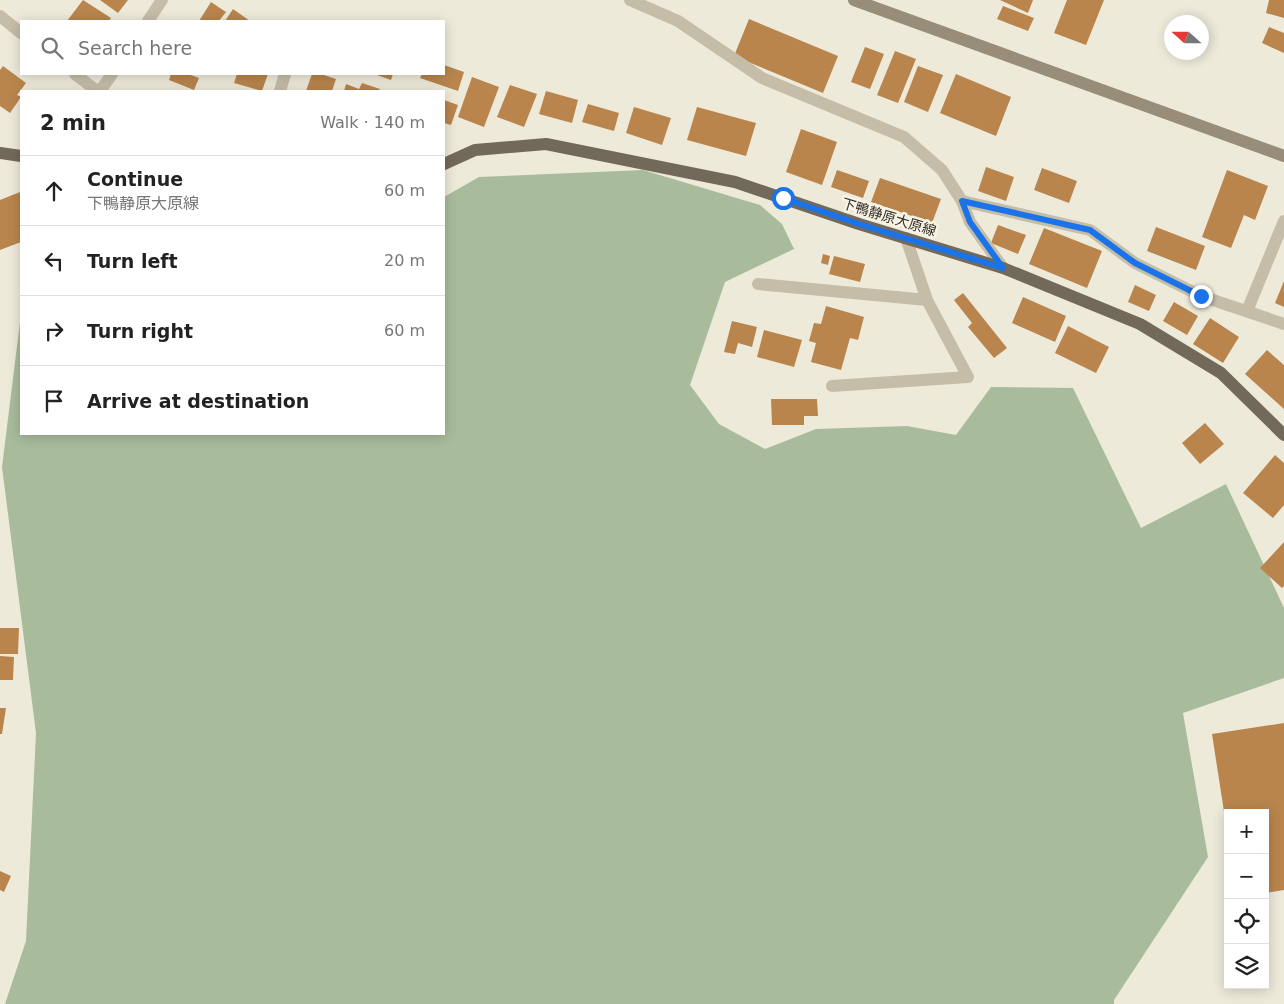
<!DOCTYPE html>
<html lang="en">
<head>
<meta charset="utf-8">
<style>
	:root { --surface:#fff; --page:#f2f2f2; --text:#222; --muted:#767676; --line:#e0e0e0 }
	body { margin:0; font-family:"DejaVu Sans","Noto Sans JP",sans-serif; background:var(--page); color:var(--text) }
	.controls { position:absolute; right:15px; bottom:15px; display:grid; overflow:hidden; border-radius:0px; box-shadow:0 2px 12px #0003 }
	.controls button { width:45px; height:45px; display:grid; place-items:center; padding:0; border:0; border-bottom:1px solid var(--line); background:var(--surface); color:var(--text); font:25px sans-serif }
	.compass { position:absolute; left:1164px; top:15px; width:45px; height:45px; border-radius:50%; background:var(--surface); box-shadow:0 2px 12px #0003; rotate:291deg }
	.stop { position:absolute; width:15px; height:15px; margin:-11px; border:4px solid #1a73e8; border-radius:50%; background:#fff }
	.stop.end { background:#1a73e8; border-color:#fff; box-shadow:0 1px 5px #0008 }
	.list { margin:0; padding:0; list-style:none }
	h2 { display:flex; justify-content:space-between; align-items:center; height:65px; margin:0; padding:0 20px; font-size:21px }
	h2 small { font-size:16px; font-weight:400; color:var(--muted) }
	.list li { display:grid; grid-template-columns:32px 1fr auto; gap:15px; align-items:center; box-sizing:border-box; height:70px; padding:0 20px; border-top:1px solid var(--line) }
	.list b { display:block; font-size:19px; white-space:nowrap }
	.list p { margin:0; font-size:16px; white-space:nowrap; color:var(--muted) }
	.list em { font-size:16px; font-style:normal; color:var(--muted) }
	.icon { flex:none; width:28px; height:28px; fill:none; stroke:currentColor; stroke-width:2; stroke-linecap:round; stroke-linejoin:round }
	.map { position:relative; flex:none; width:1284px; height:1004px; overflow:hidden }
	.search { position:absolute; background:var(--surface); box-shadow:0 2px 12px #0003; left:20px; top:20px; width:425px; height:55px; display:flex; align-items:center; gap:12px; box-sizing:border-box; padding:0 18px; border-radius:0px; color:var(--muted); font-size:19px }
	.panel { position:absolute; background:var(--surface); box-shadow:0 2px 12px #0003; left:20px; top:90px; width:425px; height:345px; border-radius:0px }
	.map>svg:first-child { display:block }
	.green { fill:#a8bc9c }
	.building { fill:#b9854d }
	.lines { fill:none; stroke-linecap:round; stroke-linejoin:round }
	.lane { stroke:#c5bda8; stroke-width:12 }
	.street { stroke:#c5bda8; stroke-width:12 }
	.secondary { stroke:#988d79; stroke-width:12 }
	.primary { stroke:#73695a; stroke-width:12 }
	.route { stroke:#1a73e8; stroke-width:6 }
	.labels { text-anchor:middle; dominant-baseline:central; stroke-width:5; stroke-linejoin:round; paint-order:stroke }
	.street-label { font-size:14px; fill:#332e27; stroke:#f7f4e6 }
</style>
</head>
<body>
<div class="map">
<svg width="1284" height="1004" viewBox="0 0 1284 1004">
	<rect width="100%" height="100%" fill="#eeeada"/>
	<!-- green -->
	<path class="green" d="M 643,170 L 760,205 L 782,224 L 794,249 L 725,282 L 690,385 L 719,424 L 765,449 L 816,429 L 907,426 L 956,435 L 991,387 L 1073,388 L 1141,528 L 1226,484 L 1284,608 L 1284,678 L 1183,713 L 1208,857 L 1114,1000 L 1114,1004 L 5,1004 L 26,941 L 36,733 L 2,467 L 21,314 L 21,434 L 444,434 L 444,197 L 479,177 Z"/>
	<!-- building -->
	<path class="building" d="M 83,0 L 111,18 L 109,21 L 67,21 Z
		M 100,0 L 128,0 L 118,13 Z
		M 1000,0 L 1033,0 L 1028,13 Z
		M 1067,0 L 1104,0 L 1086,45 L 1054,33 Z
		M 1269,0 L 1284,0 L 1284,18 L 1266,13 Z
		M 211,2 L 226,12 L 219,21 L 199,21 Z
		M 1003,6 L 1034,18 L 1028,31 L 997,19 Z
		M 233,9 L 250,21 L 225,21 Z
		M 749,19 L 838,56 L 823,93 L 734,56 Z
		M 1269,27 L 1284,33 L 1284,53 L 1262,43 Z
		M 865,47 L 884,54 L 870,89 L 851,82 Z
		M 895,51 L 916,59 L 898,103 L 877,95 Z
		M 444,65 L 464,72 L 458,91 L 420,78 L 422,74 L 444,74 Z
		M 3,66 L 26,83 L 17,95 L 21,97 L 10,113 L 0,106 L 0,70 Z
		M 918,66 L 943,75 L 928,112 L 904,102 Z
		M 171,74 L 188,74 L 199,78 L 194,90 L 169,80 Z
		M 237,74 L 268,74 L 262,91 L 234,83 Z
		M 312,74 L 321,74 L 336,79 L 332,91 L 306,91 Z
		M 374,74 L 393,74 L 391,80 Z
		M 956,74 L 1011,97 L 996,136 L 940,113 Z
		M 472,77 L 499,87 L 484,127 L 458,117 Z
		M 362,83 L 380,89 L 379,91 L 344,91 L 346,84 L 359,89 Z
		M 510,85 L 537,94 L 524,127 L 497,117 Z
		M 546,91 L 578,100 L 572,123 L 539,114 Z
		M 444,100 L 458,105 L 451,125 L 444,123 Z
		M 588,104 L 619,113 L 614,131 L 582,122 Z
		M 634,107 L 671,118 L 662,145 L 626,133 Z
		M 697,107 L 756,123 L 746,156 L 687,140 Z
		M 801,129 L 837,142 L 822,185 L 786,172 Z
		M 986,167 L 1014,177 L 1006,201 L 978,191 Z
		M 1042,168 L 1077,181 L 1069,203 L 1034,190 Z
		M 837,170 L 869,181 L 863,198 L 831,187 Z
		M 1227,170 L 1268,186 L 1255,220 L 1244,215 L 1231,248 L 1202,237 Z
		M 880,178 L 941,199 L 932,223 L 871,202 Z
		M 20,192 L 21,242 L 0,250 L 0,200 Z
		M 998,225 L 1026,235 L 1018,254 L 991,243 Z
		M 1156,227 L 1205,246 L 1196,270 L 1147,251 Z
		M 1044,228 L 1102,251 L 1087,288 L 1029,264 Z
		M 823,254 L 830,256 L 828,265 L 821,263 Z
		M 834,256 L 865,264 L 860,282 L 829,274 Z
		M 1284,281 L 1284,307 L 1275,303 Z
		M 1135,285 L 1156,295 L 1149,311 L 1128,302 Z
		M 963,293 L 1007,348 L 994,358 L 968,327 L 972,323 L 954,300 Z
		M 1023,297 L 1066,316 L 1055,342 L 1012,323 Z
		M 1174,302 L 1198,316 L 1187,335 L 1163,321 Z
		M 826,306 L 864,317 L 858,340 L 850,338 L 841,370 L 811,362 L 816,343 L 809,341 L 814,323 L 821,324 Z
		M 1210,318 L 1239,337 L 1223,363 L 1193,344 Z
		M 732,321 L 757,327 L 752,347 L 738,343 L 735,354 L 724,352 Z
		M 1068,326 L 1109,347 L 1096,373 L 1055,353 Z
		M 764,330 L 802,340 L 794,367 L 757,357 Z
		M 1267,350 L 1284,365 L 1284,409 L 1245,374 Z
		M 771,399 L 817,399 L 818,416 L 804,416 L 804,425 L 772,425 Z
		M 1205,423 L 1224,444 L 1200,464 L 1182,443 Z
		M 1275,455 L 1284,463 L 1284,505 L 1273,518 L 1243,493 Z
		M 1284,542 L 1284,586 L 1282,588 L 1260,568 Z
		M 0,628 L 19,628 L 18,654 L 0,654 Z
		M 0,656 L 14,657 L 13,680 L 0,680 Z
		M 0,708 L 6,708 L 2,734 L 0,734 Z
		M 1284,723 L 1284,890 L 1265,893 L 1265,813 L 1228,813 L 1227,831 L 1212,734 Z
		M 0,871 L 11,876 L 4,892 L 0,890 Z"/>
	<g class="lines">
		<!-- lane -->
		<path class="lane" d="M 630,0 L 678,21 L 762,78 L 904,137 L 942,170 L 962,201 L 970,222 L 1003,268
			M 280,91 L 285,74
			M 758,284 L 927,300
			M 832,386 L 968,377 L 927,300 L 906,238"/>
		<!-- street -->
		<path class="street" d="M 0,16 L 21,33
			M 148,21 L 162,0
			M 75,74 L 97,91
			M 100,91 L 112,74
			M 962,201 L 1090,230 L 1135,263 L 1201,296 L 1284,324
			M 1247,311 L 1284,221"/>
		<!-- secondary -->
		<path class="secondary" d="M 854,0 L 1284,156"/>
		<!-- primary -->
		<path class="primary" d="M 0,153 L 21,156
			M 444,164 L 475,150 L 546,144 L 735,182 L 859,224 L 1003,268 L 1140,324 L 1221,373 L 1284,435"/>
	</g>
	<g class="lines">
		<!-- route -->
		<path class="route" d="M 783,198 L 859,224 L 1003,268 L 970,222 L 962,201 L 1090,230 L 1135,263 L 1201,296"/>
	</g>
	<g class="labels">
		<!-- street labels -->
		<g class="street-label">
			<text transform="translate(889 217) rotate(17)">下鴨静原大原線</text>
		</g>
	</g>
</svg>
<div class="controls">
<button>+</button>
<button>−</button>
<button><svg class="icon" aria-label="locate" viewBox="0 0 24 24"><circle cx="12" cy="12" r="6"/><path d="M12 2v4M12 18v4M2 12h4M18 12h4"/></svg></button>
<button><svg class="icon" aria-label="layers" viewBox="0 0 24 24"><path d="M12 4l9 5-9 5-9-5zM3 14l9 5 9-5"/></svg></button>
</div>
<svg class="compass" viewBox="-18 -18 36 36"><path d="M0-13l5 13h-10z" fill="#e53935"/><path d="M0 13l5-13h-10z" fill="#767676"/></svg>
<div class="stop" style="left:783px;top:198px"></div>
<div class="stop end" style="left:1201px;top:296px"></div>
<div class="search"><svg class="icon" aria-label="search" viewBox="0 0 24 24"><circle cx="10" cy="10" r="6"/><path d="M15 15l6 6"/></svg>Search here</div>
<section class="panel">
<h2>2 min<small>Walk · 140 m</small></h2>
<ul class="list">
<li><svg class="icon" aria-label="ahead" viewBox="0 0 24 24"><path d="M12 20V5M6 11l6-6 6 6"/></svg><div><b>Continue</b><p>下鴨静原大原線</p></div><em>60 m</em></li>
<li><svg class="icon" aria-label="left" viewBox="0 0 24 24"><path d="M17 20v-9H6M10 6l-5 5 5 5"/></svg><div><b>Turn left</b></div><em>20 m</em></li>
<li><svg class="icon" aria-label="right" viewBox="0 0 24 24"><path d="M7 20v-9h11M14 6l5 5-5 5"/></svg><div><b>Turn right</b></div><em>60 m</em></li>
<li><svg class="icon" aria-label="arrive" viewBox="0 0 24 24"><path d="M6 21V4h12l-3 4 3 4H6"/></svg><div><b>Arrive at destination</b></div></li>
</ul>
</section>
</div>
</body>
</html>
